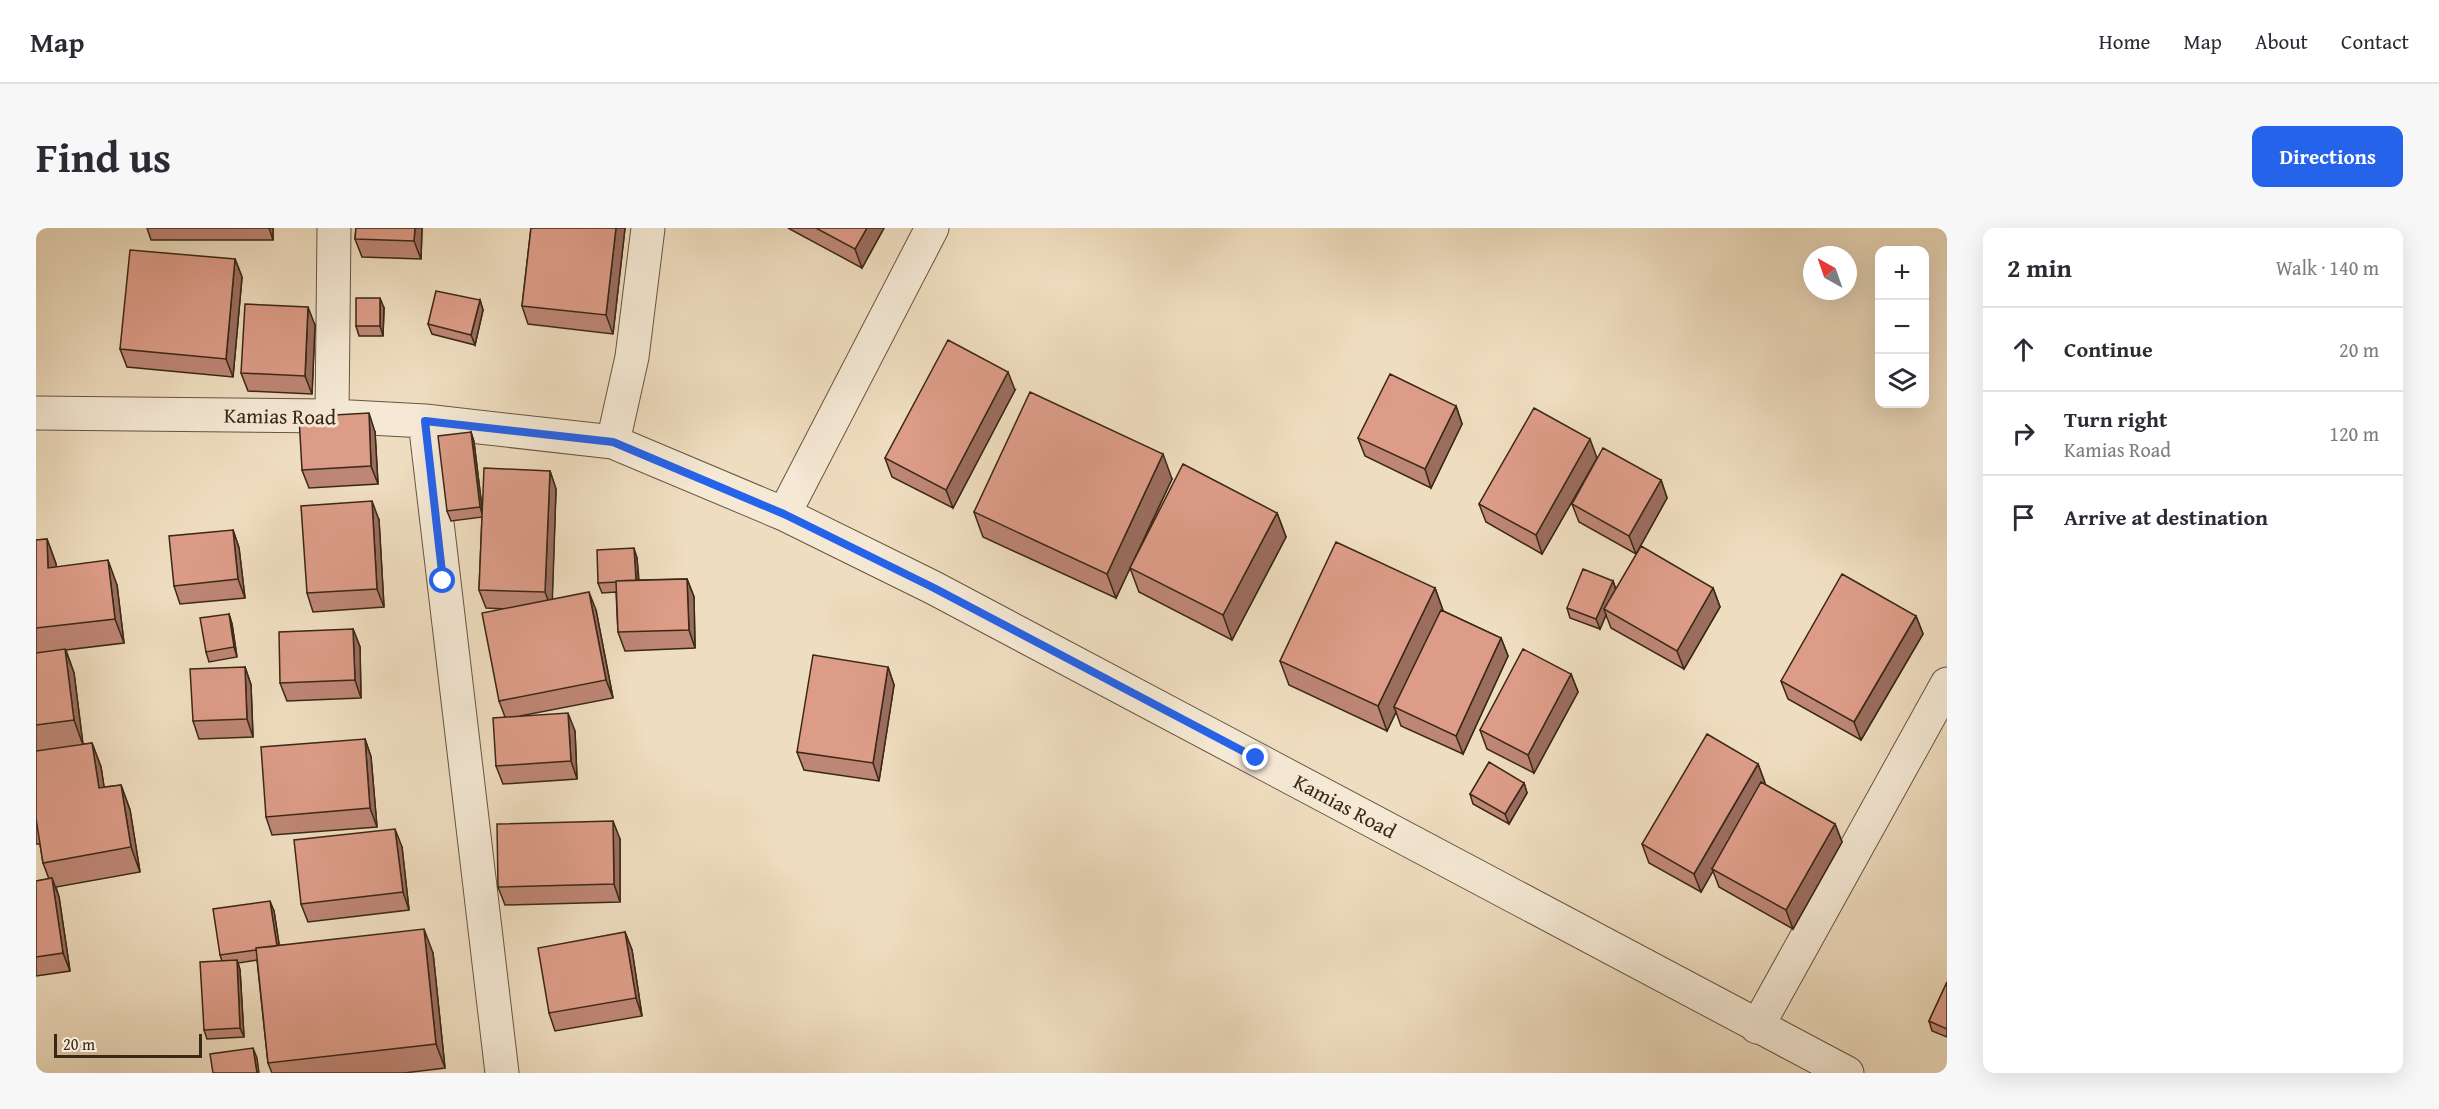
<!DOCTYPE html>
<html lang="en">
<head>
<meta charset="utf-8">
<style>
	:root { --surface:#fff; --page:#f7f7f7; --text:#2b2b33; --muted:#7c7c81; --line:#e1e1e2; --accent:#2563eb }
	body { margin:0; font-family:"Gentium Book Plus",serif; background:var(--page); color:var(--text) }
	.controls { position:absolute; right:18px; top:18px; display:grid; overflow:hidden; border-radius:12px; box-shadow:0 6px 24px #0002 }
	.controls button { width:54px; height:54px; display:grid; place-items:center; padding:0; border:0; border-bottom:2px solid var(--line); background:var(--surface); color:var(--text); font:30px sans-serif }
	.compass { position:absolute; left:1767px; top:18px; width:54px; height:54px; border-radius:50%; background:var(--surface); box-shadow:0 6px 24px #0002; rotate:320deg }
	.scale { position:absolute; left:18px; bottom:15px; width:148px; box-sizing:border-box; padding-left:6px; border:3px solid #3a2817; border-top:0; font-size:16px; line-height:21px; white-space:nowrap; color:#3a2817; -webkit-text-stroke:4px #f5e9d5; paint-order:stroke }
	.stop { position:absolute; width:18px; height:18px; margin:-14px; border:4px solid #2563eb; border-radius:50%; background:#fff }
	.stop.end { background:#2563eb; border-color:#fff; box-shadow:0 2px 6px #0008 }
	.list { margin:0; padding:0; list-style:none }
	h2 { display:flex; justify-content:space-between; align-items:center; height:78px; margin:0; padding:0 24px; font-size:26px }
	h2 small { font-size:20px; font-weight:400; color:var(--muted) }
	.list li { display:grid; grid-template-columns:39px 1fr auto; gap:18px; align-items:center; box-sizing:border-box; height:84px; padding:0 24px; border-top:2px solid var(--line) }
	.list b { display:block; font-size:22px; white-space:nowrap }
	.list p { margin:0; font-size:20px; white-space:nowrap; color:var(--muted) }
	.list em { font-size:20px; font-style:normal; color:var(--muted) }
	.icon { flex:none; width:33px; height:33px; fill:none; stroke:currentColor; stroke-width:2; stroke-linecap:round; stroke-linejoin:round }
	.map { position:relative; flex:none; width:1911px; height:845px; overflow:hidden; border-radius:12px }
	header { display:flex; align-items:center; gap:36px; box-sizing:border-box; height:84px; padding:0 30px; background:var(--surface); border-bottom:2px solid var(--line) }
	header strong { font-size:28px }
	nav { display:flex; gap:33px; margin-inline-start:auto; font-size:21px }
	.intro { display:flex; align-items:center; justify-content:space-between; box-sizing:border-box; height:144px; padding:0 36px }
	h1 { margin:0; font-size:42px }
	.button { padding:15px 27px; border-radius:12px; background:var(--accent); color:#fff; font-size:21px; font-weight:700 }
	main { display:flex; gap:36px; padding:0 36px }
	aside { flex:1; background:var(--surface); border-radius:12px; box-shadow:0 6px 24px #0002 }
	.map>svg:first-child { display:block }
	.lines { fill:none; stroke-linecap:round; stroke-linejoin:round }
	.minor-casing { stroke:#675541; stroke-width:35 }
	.minor { stroke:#f5e9d5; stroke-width:33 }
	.wall { fill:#be8675; stroke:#3a2817; stroke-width:1.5 }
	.shaded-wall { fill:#9b6d5f; stroke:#3a2817; stroke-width:1.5 }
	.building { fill:#dd9c88; stroke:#3a2817; stroke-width:1.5 }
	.route { stroke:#2563eb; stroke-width:8 }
	.labels { text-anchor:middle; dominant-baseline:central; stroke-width:6; stroke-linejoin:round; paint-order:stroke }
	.street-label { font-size:21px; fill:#3a2817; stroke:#f5e9d5 }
</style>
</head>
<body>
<header>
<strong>Map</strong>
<nav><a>Home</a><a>Map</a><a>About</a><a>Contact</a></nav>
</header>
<div class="intro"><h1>Find us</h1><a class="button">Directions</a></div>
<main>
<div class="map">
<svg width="1911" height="845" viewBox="0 0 1911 845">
	<rect width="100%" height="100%" fill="#efddbf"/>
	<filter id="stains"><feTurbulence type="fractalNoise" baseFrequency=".00333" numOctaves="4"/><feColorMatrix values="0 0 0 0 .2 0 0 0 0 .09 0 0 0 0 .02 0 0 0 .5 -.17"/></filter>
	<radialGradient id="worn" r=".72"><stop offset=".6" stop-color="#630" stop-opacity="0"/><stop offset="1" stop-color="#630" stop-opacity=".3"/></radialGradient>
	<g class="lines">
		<!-- minor casing -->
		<g class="minor-casing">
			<path id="minor" d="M 0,185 L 296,188 L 389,193 L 577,214 L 748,286 L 898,360 L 1811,845
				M 296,188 L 298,0
				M 389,193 L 466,845
				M 577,214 L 596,129 L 612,0
				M 748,286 L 896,0
				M 1721,799 L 1911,456"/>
		</g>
		<!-- minor -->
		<use href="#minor" class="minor"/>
	</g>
	<!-- wall -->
	<path class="wall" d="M 111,0 L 237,0 L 237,12 L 115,12 Z
		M 320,0 L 386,0 L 385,31 L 326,29 L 319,11 Z
		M 495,0 L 589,0 L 577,106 L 492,96 L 486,78 Z
		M 752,0 L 848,0 L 826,40 Z
		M 199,31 L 206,49 L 197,149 L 91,139 L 84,121 Z
		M 444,72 L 447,82 L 439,117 L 396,106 L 392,96 Z
		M 348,80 L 347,108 L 323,108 L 320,98 Z
		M 279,97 L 276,166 L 212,163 L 205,145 Z
		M 979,162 L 917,280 L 856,249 L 849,230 Z
		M 1420,178 L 1426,196 L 1395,260 L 1329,228 L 1322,210 Z
		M 339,204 L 342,256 L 273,260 L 266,242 Z
		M 435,204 L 438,214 L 446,279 L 514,243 L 520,261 L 516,371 L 560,382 L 577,470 L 484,488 L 539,503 L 541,551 L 467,556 L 460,538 L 469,489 L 463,473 L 470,381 L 450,380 L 443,362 L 446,289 L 415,293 L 411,283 Z
		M 1561,230 L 1506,326 L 1450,294 L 1443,276 Z
		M 1136,251 L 1102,324 L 1241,285 L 1250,309 L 1196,412 L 1103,364 L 1094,340 L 1080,370 L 947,309 L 938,284 Z
		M 1625,252 L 1631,270 L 1600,326 L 1543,294 L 1536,276 Z
		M 343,292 L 348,379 L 277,384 L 271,365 Z
		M 197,302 L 203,320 L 209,370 L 144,376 L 138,358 Z
		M 11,311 L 20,336 L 20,339 L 81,357 L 88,415 L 30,422 L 38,445 L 47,516 L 56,515 L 65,539 L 68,559 L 85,557 L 94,582 L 104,644 L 20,659 L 23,669 L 34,743 L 0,748 L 0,653 L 13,651 L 7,635 L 4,616 L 0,616 L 0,312 Z
		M 601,330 L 603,352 L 651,351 L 658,369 L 659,420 L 589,423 L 582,404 L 580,364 L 566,365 L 562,355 Z
		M 1577,353 L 1580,361 L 1677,360 L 1684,379 L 1648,441 L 1575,400 L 1570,387 L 1564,401 L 1534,390 L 1531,380 Z
		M 1399,360 L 1407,383 L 1465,410 L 1472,428 L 1427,526 L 1365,498 L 1360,484 L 1351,503 L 1253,457 L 1244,433 Z
		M 193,386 L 196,396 L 201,429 L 173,434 L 170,424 Z
		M 1880,388 L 1887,406 L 1825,512 L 1752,471 L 1745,453 Z
		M 317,401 L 324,419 L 325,470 L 251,473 L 244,455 Z
		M 209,439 L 215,457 L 217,509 L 163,511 L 157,493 Z
		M 852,439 L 858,457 L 843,553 L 768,542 L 761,524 Z
		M 1535,446 L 1542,464 L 1498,545 L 1451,521 L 1444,502 Z
		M 329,511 L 335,529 L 341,599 L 236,607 L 230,589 Z
		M 1722,536 L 1729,555 L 1728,556 L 1799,596 L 1806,614 L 1757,701 L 1683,659 L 1677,643 L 1665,664 L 1613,635 L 1606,616 Z
		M 1488,555 L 1491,565 L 1473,596 L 1437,576 L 1434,566 Z
		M 584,611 L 584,674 L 469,677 L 462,659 Z
		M 366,619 L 373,682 L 272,694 L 265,676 Z
		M 238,683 L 243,717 L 397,725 L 409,840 L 368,845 L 236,845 L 232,835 L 221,732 L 202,735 L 204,742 L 208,809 L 171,811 L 168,802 L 186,733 L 184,727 Z
		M 589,704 L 596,722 L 606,788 L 519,803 L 513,785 Z
		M 1911,754 L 1911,809 L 1896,803 L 1893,793 Z"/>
	<!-- shaded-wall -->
	<path class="shaded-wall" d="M 233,0 L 237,0 L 237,12 Z
		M 379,0 L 386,0 L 385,31 L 378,13 Z
		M 580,0 L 589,0 L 577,106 L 570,87 Z
		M 831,0 L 848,0 L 826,40 L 819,21 Z
		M 199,31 L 206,49 L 197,149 L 190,131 Z
		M 344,70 L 348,80 L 347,108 L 344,98 Z
		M 444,72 L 447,82 L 439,117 L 435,107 Z
		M 272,79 L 279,97 L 276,166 L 269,148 Z
		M 972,144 L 979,162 L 917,280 L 910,262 Z
		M 1420,178 L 1426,196 L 1395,260 L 1389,241 Z
		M 333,185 L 339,204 L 342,256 L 335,238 Z
		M 435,204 L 438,214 L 447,289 L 444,279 Z
		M 1554,211 L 1561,230 L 1506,326 L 1500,307 Z
		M 1127,226 L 1136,251 L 1080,370 L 1071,346 Z
		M 514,243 L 520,261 L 516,382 L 509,364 Z
		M 1625,252 L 1631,270 L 1600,326 L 1593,308 Z
		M 336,273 L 343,292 L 348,379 L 341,361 Z
		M 1241,285 L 1250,309 L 1196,412 L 1187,387 Z
		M 197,302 L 203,320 L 209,370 L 202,351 Z
		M 11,311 L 20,336 L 21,364 L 12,340 Z
		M 598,320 L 601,330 L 603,362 L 600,352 Z
		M 72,332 L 81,357 L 88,415 L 79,391 Z
		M 651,351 L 658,369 L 659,420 L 653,402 Z
		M 1577,353 L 1580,363 L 1568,381 L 1570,387 L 1564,401 L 1560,391 Z
		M 1399,360 L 1408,385 L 1358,479 L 1360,484 L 1351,503 L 1342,478 Z
		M 1677,360 L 1684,379 L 1648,441 L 1641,423 Z
		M 553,364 L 560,382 L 577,470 L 570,452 Z
		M 193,386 L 196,396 L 201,429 L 198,419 Z
		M 1880,388 L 1887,406 L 1825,512 L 1818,494 Z
		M 317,401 L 324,419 L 325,470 L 319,452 Z
		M 1465,410 L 1472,428 L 1427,526 L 1420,508 Z
		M 29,421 L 38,445 L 47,517 L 38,492 Z
		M 209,439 L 215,457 L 217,509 L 211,491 Z
		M 852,439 L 858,457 L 843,553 L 837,535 Z
		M 1535,446 L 1542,464 L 1498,545 L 1492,527 Z
		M 532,485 L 539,503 L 541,551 L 535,533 Z
		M 329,511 L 335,529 L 341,599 L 334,580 Z
		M 56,515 L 65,539 L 72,585 L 63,560 Z
		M 1722,536 L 1729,555 L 1678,642 L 1676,641 L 1677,643 L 1665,664 L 1658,646 Z
		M 1488,555 L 1491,565 L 1473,596 L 1469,586 Z
		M 85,557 L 94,582 L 104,644 L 95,619 Z
		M 577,593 L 584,611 L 584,674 L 578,656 Z
		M 1799,596 L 1806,614 L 1757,701 L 1750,682 Z
		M 359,601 L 366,619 L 373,682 L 367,664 Z
		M 16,650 L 23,669 L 34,743 L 27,725 Z
		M 234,673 L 238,683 L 245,728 L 241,719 Z
		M 388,701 L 397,725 L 409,840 L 400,816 Z
		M 589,704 L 596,722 L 606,788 L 600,770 Z
		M 201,732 L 204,742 L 208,809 L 204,800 Z
		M 217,820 L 221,830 L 223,845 L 221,845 Z"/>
	<!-- building -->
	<path class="building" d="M 320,0 L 379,0 L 378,13 L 319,11 Z
		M 495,0 L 580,0 L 570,87 L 486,78 Z
		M 780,0 L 831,0 L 819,21 Z
		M 94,22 L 199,31 L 190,131 L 84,121 Z
		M 400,63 L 444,72 L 435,107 L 392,96 Z
		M 320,70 L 344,70 L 344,98 L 320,98 Z
		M 209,76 L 272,79 L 269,148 L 205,145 Z
		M 912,112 L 972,144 L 910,262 L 849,230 Z
		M 1354,146 L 1420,178 L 1389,241 L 1322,210 Z
		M 994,164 L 1127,226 L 1071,346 L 938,284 Z
		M 1498,180 L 1554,211 L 1500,307 L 1443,276 Z
		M 333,185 L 335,238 L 266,242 L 263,189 Z
		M 435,204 L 444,279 L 411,283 L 402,208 Z
		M 1567,220 L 1625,252 L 1593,308 L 1536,276 Z
		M 1147,236 L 1241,285 L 1187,387 L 1094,340 Z
		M 448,240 L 514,243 L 509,364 L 443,362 Z
		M 336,273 L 341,361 L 271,365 L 265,278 Z
		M 197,302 L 202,351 L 138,358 L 133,308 Z
		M 11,311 L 12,340 L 72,332 L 79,391 L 0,400 L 0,312 Z
		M 1300,314 L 1399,360 L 1342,478 L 1244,433 Z
		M 1605,318 L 1677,360 L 1641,423 L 1568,381 Z
		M 598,320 L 600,352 L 580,353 L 580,354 L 562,355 L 561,322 Z
		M 1547,341 L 1577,353 L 1560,391 L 1531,380 Z
		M 1806,346 L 1880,388 L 1818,494 L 1745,453 Z
		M 651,351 L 653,402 L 582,404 L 580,353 Z
		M 553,364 L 570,452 L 463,473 L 446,385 Z
		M 1405,382 L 1465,410 L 1420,508 L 1358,479 Z
		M 193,386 L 198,419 L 170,424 L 164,390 Z
		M 317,401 L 319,452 L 244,455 L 243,404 Z
		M 29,421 L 38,492 L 0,497 L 0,425 Z
		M 1487,421 L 1535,446 L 1492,527 L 1444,502 Z
		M 777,427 L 852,439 L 837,535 L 761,524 Z
		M 209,439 L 211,491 L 157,493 L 154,441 Z
		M 532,485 L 535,533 L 460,538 L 457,490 Z
		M 1671,506 L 1722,536 L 1658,646 L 1606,616 Z
		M 329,511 L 334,580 L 230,589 L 225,519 Z
		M 56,515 L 63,560 L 85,557 L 95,619 L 7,635 L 0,590 L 0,523 Z
		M 1453,534 L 1488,555 L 1469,586 L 1434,566 Z
		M 1725,554 L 1799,596 L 1750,682 L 1676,641 Z
		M 577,593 L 578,656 L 462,659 L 461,596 Z
		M 359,601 L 367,664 L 265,676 L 258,612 Z
		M 16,650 L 27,725 L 0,729 L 0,653 Z
		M 234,673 L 241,718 L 220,720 L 220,722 L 184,727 L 177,681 Z
		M 388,701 L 400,816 L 232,835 L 220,720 Z
		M 589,704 L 600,770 L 513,785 L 502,720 Z
		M 201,732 L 204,800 L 168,802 L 164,734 Z
		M 1911,754 L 1911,801 L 1893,793 Z
		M 217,820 L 221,845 L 177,845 L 174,826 Z"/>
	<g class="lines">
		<!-- route -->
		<path class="route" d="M 407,353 L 389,193 L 577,214 L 748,286 L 898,360 L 1220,530"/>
	</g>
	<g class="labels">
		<!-- street labels -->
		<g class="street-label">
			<text transform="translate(244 188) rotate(1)">Kamias Road</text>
			<text transform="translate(1309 578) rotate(28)">Kamias Road</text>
		</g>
	</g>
	<rect width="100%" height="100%" filter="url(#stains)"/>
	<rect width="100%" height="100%" fill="url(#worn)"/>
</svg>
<div class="controls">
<button>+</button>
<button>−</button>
<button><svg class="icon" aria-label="layers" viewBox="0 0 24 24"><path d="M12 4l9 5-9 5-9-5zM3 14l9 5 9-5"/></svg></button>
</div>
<svg class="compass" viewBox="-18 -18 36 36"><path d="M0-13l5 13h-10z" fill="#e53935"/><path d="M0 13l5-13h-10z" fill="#7c7c81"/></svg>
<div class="scale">20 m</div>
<div class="stop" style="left:407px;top:353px"></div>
<div class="stop end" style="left:1220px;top:530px"></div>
</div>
<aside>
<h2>2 min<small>Walk · 140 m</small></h2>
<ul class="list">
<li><svg class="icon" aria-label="ahead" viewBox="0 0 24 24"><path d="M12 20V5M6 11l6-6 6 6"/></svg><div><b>Continue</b></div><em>20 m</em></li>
<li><svg class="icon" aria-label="right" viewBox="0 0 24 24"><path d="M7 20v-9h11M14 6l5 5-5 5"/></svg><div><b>Turn right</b><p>Kamias Road</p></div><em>120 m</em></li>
<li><svg class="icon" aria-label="arrive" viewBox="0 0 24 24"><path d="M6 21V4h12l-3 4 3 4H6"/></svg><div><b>Arrive at destination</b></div></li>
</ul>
</aside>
</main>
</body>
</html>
